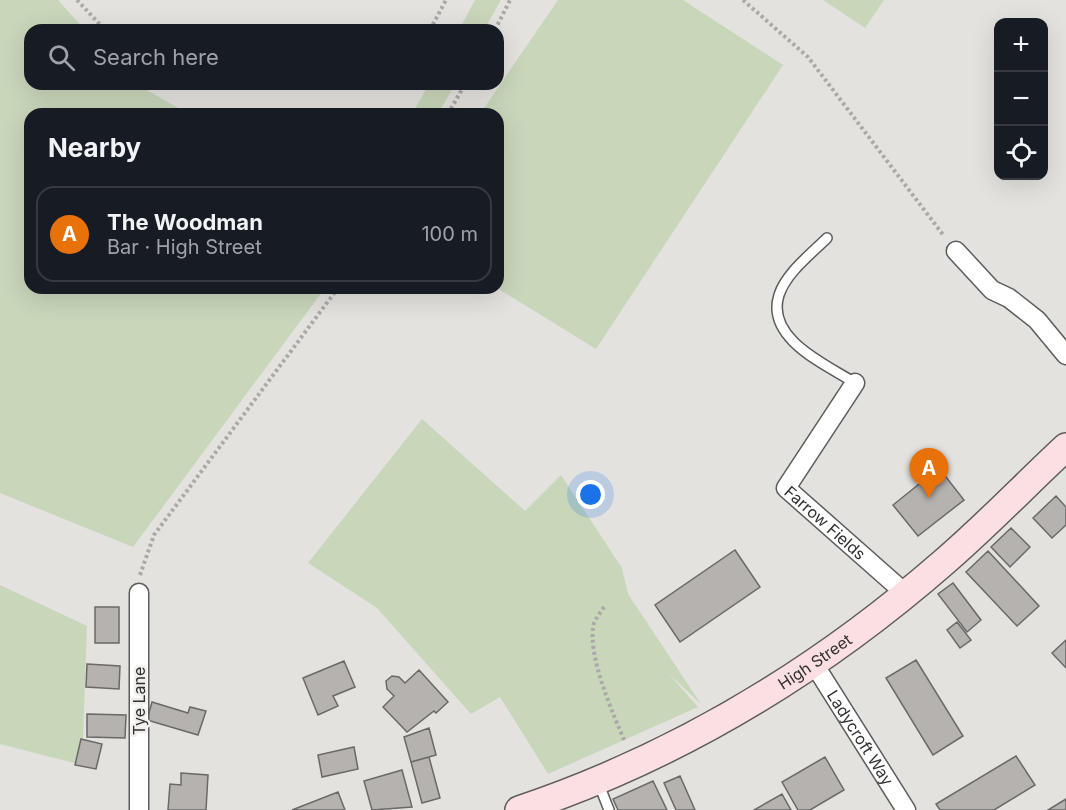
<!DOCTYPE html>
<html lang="en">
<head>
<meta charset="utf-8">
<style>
	:root { --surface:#171b24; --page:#20242c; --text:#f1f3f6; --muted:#9ea1a6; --line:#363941; --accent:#0b8043 }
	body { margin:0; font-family:Inter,sans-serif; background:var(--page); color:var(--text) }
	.controls { position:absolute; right:18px; top:18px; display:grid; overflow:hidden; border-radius:12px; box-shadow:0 6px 24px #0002 }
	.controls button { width:54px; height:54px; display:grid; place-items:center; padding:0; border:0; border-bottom:2px solid var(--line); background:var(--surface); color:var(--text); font:30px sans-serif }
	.you { position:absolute; left:591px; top:495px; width:21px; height:21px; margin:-15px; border:4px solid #fff; border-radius:50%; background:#1a73e8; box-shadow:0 0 0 9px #1a73e833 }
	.badge { display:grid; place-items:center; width:39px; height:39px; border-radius:50%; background:var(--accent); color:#fff; font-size:20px; font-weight:700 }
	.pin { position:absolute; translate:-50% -50px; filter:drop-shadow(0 2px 3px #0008) }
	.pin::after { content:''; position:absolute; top:32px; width:21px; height:18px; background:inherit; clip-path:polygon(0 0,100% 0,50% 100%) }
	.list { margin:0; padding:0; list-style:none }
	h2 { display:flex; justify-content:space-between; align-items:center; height:78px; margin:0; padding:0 24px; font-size:26px }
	h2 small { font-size:20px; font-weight:400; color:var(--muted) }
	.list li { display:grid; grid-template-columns:39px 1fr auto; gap:18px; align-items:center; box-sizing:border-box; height:96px; margin:0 12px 12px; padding:0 12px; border:2px solid var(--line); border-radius:18px }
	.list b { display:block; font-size:22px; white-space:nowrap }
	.list p { margin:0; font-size:20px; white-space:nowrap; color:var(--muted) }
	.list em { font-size:20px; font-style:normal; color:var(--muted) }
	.icon { flex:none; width:33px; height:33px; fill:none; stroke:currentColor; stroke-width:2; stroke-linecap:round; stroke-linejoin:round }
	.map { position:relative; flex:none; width:1066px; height:810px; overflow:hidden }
	.search { position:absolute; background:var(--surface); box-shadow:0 6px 24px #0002; left:24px; top:24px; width:480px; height:66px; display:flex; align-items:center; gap:15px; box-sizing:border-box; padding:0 21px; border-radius:18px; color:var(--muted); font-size:22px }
	.panel { position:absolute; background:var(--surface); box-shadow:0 6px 24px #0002; left:24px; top:108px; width:480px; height:186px; border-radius:18px }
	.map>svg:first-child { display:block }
	.green { fill:#c8d6ba }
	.building { fill:#b5b2b0; stroke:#6b6967; stroke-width:1.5 }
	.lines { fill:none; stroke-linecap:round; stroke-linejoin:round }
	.service-casing { stroke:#5e5c5a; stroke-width:12 }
	.minor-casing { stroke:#5e5c5a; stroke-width:21 }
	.secondary-casing { stroke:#5e5c5a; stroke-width:30 }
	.path { stroke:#aba9a7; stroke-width:4; stroke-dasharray:3 3; stroke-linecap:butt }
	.service { stroke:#fff; stroke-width:9 }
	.minor { stroke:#fff; stroke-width:18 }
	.secondary { stroke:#fcdfe3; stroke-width:27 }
	.labels { text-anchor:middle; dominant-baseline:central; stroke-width:5; stroke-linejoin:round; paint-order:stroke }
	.street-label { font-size:16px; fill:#31302f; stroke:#f1efed }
</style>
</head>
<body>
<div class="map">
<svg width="1066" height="810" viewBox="0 0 1066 810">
	<rect width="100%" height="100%" fill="#e4e2df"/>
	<!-- green -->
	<path class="green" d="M 0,0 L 58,0 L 85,30 L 30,30 L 30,84 L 136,84 L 189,114 L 30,114 L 30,288 L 325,288 L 133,547 L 0,493 Z
		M 475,0 L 501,0 L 484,30 L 459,30 Z
		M 558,0 L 683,0 L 783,65 L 596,349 L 497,288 L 498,114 L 480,114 Z
		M 823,0 L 884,0 L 865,28 Z
		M 429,84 L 455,84 L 438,114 L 412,114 Z
		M 422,419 L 525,511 L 561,475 L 622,568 L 628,594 L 701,704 L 668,673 L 698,707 L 548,774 L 500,697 L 471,714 L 377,608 L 308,563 Z
		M 0,585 L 87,626 L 82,765 L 0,744 Z"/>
	<!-- building -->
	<path class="building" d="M 939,468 L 964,500 L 918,536 L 893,505 Z
		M 1056,496 L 1066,507 L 1066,525 L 1052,538 L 1033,518 Z
		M 1011,528 L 1030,547 L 1010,567 L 991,547 Z
		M 735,550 L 760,587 L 680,642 L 655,605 Z
		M 988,551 L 1039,606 L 1017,626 L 966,572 Z
		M 953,583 L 981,620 L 967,632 L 938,594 Z
		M 95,607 L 119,607 L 119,643 L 95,643 Z
		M 957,622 L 971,640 L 960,648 L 947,630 Z
		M 1066,640 L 1066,668 L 1052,653 Z
		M 916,660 L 963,736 L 933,755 L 886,678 Z
		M 344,661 L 355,687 L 333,696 L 338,706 L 318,715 L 303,678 Z
		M 87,664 L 120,666 L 119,689 L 86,687 Z
		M 419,670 L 448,702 L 436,713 L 434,711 L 407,732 L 383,707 L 394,696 L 387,689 L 386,681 L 392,676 L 399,677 L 405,683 Z
		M 152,702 L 188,713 L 190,707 L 206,711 L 198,735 L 147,720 Z
		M 87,714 L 126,715 L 125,738 L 87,737 Z
		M 429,728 L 436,755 L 411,762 L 404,737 Z
		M 81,739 L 102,744 L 96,769 L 75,765 Z
		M 354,747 L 358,769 L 322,777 L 318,755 Z
		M 1016,756 L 1035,785 L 994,810 L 940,810 L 936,804 Z
		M 429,757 L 440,798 L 422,803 L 411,762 Z
		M 825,757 L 844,790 L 810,810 L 798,810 L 782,782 Z
		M 402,770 L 412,807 L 372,810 L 364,781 Z
		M 181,773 L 208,775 L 206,810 L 168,810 L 170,784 L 181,785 Z
		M 680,776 L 695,810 L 676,810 L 664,783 Z
		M 653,781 L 667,810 L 618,810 L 613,799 Z
		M 338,792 L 345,810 L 292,810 Z
		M 782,794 L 791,810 L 754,810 Z
		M 1066,799 L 1066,810 L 1048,810 Z"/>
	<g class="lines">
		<!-- service casing -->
		<g class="service-casing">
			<path id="service" d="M 827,238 C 811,254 786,273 779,295 C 765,339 827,365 855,383
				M 598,782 L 609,810"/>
		</g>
		<!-- minor casing -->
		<g class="minor-casing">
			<g id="minor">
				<path d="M 956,251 L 992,290 L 1009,298 L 1037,320 L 1066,355"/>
				<path id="s1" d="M 855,383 L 786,488 L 906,594"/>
				<path id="s2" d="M 814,664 L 906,810"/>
				<path d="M 139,810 L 139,593"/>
			</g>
		</g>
		<!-- secondary casing -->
		<g class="secondary-casing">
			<g id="secondary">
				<path id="s3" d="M 519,810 C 677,757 819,671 944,562 C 986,526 1025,485 1066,447"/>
			</g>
		</g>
		<!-- path -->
		<path class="path" d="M 77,0 L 105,30
			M 743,0 L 808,57 L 944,236
			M 430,30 L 446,0
			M 495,30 L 510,0
			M 448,114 L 465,84
			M 140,575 L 154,535 L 338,288
			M 604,607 C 601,612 596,618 594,623 C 586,653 613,714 625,742"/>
		<!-- service -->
		<use href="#service" class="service"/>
		<!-- minor -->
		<use href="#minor" class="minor"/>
		<!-- secondary -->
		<use href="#secondary" class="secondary"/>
	</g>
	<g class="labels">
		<!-- street labels -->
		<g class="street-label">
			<text stroke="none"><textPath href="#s1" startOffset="178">Farrow Fields</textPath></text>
			<text stroke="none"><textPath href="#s3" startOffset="332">High Street</textPath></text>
			<text transform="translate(139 701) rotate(-90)">Tye Lane</text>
			<text stroke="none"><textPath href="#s2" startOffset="87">Ladycroft Way</textPath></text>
		</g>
	</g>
</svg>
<div class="controls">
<button>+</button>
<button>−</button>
<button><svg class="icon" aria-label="locate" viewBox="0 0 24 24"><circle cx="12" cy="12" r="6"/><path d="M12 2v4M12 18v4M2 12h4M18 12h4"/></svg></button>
</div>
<div class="you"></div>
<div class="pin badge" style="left:929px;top:498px;background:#e8710a">A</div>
<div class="search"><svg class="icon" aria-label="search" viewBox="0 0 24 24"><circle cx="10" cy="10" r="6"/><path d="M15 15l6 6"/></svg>Search here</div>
<section class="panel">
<h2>Nearby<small></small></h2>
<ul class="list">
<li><span class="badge" style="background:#e8710a">A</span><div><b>The Woodman</b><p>Bar · High Street</p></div><em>100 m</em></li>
</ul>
</section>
</div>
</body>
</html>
